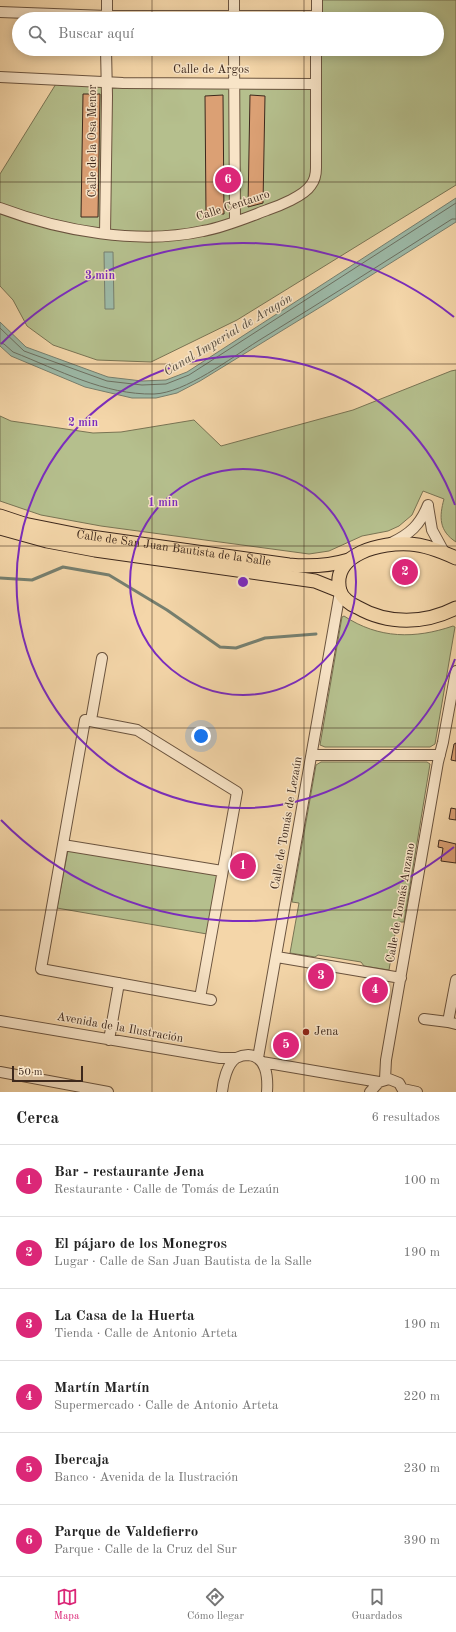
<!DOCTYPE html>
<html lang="es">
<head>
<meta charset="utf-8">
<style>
	:root { --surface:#fff; --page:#f6f6f6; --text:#222; --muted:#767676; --line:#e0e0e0; --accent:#db2777 }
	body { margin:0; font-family:"Old Standard TT",serif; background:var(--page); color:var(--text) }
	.scale { position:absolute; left:12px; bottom:10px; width:71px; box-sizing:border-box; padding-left:4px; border:2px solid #3d281c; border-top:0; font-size:11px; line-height:14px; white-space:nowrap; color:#3d281c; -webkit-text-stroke:3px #f8e4c7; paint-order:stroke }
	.you { position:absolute; left:201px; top:736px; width:14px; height:14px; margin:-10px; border:3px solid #fff; border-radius:50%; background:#1a73e8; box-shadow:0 0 0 6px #1a73e833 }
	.badge { display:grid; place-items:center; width:26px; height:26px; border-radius:50%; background:var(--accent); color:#fff; font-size:13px; font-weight:700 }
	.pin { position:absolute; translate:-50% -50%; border:2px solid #fff; box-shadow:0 1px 4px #0006 }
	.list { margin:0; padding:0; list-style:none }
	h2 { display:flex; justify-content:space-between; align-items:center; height:52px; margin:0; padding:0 16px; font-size:17px }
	h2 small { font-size:13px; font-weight:400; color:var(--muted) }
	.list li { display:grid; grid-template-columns:26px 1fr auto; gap:12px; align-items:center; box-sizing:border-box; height:72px; padding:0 16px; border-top:1px solid var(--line) }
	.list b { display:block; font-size:15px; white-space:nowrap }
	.list p { margin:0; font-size:13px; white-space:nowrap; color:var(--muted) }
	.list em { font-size:13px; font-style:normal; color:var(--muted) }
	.icon { flex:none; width:22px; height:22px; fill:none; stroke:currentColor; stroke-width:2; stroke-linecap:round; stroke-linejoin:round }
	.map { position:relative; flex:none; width:456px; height:1092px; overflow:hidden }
	.search { position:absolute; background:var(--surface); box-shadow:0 2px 10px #0003; left:12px; right:12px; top:12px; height:44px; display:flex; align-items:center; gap:10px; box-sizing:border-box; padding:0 14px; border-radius:22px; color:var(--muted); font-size:15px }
	.sheet { height:484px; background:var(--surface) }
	nav { display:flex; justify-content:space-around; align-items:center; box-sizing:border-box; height:56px; border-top:1px solid var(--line); background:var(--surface); font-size:11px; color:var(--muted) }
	nav a { display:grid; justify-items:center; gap:2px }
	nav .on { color:var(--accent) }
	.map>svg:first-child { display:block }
	.green { fill:#b5bf8d; stroke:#797454 }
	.water { fill:#9cb9a7; stroke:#767f6f }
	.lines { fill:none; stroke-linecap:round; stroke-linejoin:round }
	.shore { stroke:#6c7062; stroke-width:1 }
	.stream { stroke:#767f6f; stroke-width:3 }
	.building { fill:#dba074; stroke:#3d281c }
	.minor-casing { stroke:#6b543f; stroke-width:12 }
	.major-casing { stroke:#3d281c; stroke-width:15 }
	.minor { stroke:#f8e4c7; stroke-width:10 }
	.major { stroke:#f4d6a9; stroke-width:13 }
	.grid { fill:none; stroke:#3d281c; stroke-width:1; stroke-opacity:0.55 }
	.ring { fill:none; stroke:#7b2cbf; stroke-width:2 }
	.poi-dot { fill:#8f2418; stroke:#f8e4c7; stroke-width:1.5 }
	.labels { text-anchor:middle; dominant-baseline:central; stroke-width:3; stroke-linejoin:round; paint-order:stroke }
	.street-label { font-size:12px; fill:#3d281c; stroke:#f8e4c7 }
	.poi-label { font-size:12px; fill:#3d281c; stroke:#f8e4c7; text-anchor:start }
	.water-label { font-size:13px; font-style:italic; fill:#554c3f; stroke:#f8e4c7 }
	.centre { fill:#7b2cbf; stroke:#f8e4c7; stroke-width:2 }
	.ring-label { font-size:12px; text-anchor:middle; font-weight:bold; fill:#7b2cbf; stroke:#f8e4c7; stroke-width:3; stroke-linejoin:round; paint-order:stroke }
</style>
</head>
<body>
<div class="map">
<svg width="456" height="1092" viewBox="0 0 456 1092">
	<rect width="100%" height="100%" fill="#f4d6a9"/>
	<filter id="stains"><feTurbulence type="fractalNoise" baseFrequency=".005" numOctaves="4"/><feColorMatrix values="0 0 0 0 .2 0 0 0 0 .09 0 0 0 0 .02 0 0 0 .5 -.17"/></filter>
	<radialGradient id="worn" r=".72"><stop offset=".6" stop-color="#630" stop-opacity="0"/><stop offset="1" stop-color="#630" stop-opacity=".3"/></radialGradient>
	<!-- green -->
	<path class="green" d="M 322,0 L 456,0 L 456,185 L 237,320 L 151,362 L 97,360 L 53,345 L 27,326 L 13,300 L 0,286 L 0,174 L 59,79 L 321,87 L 321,49 L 437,49 L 437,19 L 322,19 Z
		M 456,370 L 456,542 C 439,531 439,517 444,499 L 423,491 L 412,515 L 399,526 L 388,531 L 362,536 L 329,551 L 309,554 L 101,526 L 41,515 L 0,501 L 0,416 L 11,421 L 93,433 L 121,432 L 194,420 L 221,446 L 353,410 L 451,371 Z
		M 344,616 C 379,639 415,639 453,626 L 455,627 L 435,744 L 430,747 L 325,747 L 320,745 L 342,617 Z
		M 321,762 L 427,762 L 430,764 L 404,922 L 397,922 L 389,970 L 364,966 L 361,962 L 318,955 L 315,957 L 290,953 L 299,903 L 292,902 L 316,765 Z
		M 68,850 L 217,875 L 207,934 L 57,908 Z"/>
	<!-- water -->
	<path class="water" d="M 456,198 L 456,222 L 327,303 L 200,381 L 177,393 L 156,398 L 132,398 L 85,387 L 11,356 L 0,346 L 0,322 L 26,347 L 108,377 L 142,381 L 166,380 L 187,372 Z
		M 104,252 L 113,252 L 114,309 L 105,309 Z"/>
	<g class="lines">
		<!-- shore -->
		<path class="shore" d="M 0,328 L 24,351 L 107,381 L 142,385 L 166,384 L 189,375 L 456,203
			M 0,343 L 4,344 L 13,352 C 59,370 104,395 154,394 C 185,393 231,358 258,341 C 323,301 388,260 452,219 L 456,219"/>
		<!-- stream -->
		<path class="stream" d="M 0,578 L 32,580 L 63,567 L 109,575 L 167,610 L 220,647 L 236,648 L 265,638 L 316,634"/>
	</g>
	<!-- building -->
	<path class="building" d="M 83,94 L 100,94 L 98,217 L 81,217 Z
		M 223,95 L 224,214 L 206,214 L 205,96 Z
		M 250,95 L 265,96 L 263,203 L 248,207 Z
		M 456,743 L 456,761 L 451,760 L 454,744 Z
		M 451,808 L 456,809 L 456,820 L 449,819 Z
		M 439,840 L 456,844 L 456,863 L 441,861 L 443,848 L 438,847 Z"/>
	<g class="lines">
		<!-- minor casing -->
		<g class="minor-casing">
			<path id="minor" d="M 0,12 L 107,16 L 317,16
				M 107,19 L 107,0
				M 234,19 L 234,0
				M 317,19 L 317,0
				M 234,49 L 235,222
				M 0,77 L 123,83 L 316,84
				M 0,208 C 61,231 139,245 203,231 C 225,227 246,218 267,210 C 279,206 304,196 311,185 C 315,180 316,174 316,168 L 316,49
				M 105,234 L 107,96 L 106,49
				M 428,506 L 432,530 L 444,552
				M 391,543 C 410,534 420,525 428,505
				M 85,720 L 137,730 L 237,792 L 200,998 L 41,969 Z
				M 91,720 L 102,658
				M 312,755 L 440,755
				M 63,845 L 222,871
				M 277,957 L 401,978
				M 456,980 L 448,1022 L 456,1024
				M 200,998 L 211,1000
				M 424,1019 L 448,1022
				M 0,1021 L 220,1058 L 236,1058
				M 109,1040 L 119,983
				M 258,1058 L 340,592
				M 262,1062 L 379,1082
				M 0,1072 L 108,1092
				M 385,1079 L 386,1060 L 438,762 L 443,742 L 456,671
				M 403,1089 L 417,1092
				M 222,1092 C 223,1082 227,1064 236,1058 C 240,1056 244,1055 248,1055 C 267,1056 268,1078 267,1092
				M 370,1092 L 379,1082 L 389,1079 L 399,1083 L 404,1092"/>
		</g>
		<!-- major casing -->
		<g class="major-casing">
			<g id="major">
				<path id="s1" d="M 0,516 L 24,524 L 84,536 L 289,565 C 310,567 329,566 349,560"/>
				<path d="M 0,528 L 47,541 L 95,550 L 315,581 L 340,591"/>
				<path d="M 456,558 C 441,551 426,545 410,544 C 383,542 330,553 340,591 C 342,598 350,604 357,607 C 388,625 425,624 456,608"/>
			</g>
		</g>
		<!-- minor -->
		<use href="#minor" class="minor"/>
		<!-- major -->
		<use href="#major" class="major"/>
	</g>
	<!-- grid -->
	<path class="grid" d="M 152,0 L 152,19M 304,0 L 304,19M 152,49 L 152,1092M 304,49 L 304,1092M 0,182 L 456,182M 0,364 L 456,364M 0,546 L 456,546M 0,728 L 456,728M 0,910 L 456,910"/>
	<!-- distance rings -->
	<g class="ring">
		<circle cx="243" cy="582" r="113"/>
		<path d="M455 659A226 226 0 1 1 455 505"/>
		<path d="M454 847A339 339 0 0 1 1 820M1 344A339 339 0 0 1 454 317"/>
	</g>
	<!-- markers -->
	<circle class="poi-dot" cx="306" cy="1032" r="4"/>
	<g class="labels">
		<!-- street labels -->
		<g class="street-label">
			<text x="211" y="70">Calle de Argos</text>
			<text transform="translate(93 141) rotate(-90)">Calle de la Osa Menor</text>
			<text transform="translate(233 206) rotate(-18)">Calle Centauro</text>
			<text stroke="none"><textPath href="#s1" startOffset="177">Calle de San Juan Bautista de la Salle</textPath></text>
			<text transform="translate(287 823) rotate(-80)">Calle de Tomás de Lezaún</text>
			<text transform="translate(401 903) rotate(-80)">Calle de Tomás Anzano</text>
			<text transform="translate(120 1028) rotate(10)">Avenida de la Ilustración</text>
		</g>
		<!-- poi labels -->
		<g class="poi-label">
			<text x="314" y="1032">Jena</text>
		</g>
		<!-- water labels -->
		<g class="water-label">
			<text transform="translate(228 335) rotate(-31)">Canal Imperial de Aragón</text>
		</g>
	</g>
	<circle cx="243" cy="582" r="6" class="centre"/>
	<g class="ring-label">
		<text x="100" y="279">3 min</text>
		<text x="83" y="426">2 min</text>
		<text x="163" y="506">1 min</text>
	</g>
	<rect width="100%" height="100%" filter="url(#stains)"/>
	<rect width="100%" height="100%" fill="url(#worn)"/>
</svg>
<div class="scale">50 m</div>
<div class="you"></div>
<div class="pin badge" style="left:243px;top:866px">1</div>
<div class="pin badge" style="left:405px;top:572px">2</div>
<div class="pin badge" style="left:321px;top:976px">3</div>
<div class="pin badge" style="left:375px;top:990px">4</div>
<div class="pin badge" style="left:286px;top:1045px">5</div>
<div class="pin badge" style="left:228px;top:180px">6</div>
<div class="search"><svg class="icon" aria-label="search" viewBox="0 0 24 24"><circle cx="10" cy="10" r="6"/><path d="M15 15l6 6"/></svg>Buscar aquí</div>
</div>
<section class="sheet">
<h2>Cerca<small>6 resultados</small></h2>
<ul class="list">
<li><span class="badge">1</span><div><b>Bar - restaurante Jena</b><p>Restaurante · Calle de Tomás de Lezaún</p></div><em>100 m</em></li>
<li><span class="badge">2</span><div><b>El pájaro de los Monegros</b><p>Lugar · Calle de San Juan Bautista de la Salle</p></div><em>190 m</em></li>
<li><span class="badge">3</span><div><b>La Casa de la Huerta</b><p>Tienda · Calle de Antonio Arteta</p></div><em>190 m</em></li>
<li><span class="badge">4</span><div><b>Martín Martín</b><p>Supermercado · Calle de Antonio Arteta</p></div><em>220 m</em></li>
<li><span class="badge">5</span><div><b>Ibercaja</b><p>Banco · Avenida de la Ilustración</p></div><em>230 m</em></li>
<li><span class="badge">6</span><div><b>Parque de Valdefierro</b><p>Parque · Calle de la Cruz del Sur</p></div><em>390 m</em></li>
</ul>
</section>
<nav>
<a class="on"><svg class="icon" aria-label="map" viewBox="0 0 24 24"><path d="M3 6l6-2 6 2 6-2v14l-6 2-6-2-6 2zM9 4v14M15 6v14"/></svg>Mapa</a>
<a><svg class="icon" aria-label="directions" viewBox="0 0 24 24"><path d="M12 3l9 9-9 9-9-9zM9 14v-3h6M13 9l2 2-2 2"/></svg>Cómo llegar</a>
<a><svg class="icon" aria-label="saved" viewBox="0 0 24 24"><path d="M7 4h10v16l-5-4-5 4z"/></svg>Guardados</a>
</nav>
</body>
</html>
